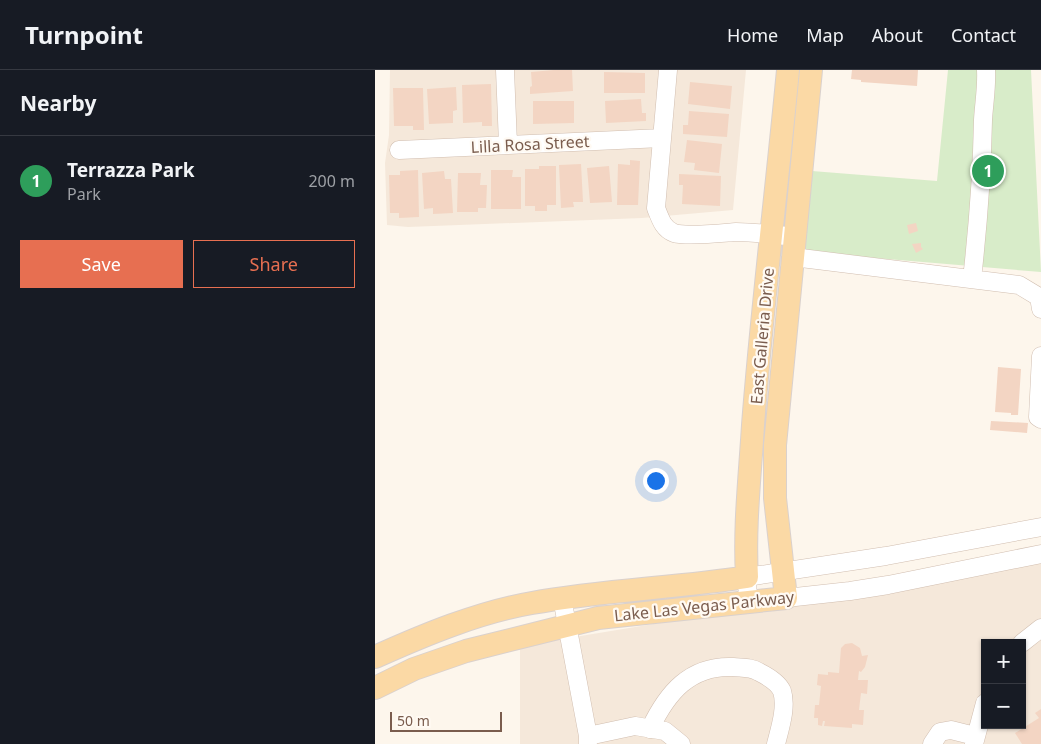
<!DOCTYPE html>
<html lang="en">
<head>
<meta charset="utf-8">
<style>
	:root { --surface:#171b24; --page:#242831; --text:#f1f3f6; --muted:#9ea1a6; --line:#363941; --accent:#e76f51 }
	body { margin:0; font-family:"Noto Sans",sans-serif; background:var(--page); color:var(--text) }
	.controls { position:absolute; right:15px; bottom:15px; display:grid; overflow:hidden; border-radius:0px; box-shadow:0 1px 4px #0004 }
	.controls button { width:45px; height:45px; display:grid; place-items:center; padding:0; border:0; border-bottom:1px solid var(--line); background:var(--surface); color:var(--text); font:25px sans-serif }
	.scale { position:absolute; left:15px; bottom:12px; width:112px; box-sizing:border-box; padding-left:5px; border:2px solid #7a5c4d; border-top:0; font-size:14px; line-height:18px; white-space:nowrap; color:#7a5c4d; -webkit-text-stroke:4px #fffaf3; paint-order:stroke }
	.you { position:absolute; left:280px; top:410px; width:18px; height:18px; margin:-12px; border:4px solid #fff; border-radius:50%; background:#1a73e8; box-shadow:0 0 0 8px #1a73e833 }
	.badge { display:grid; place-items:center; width:32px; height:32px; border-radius:50%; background:var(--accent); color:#fff; font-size:16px; font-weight:700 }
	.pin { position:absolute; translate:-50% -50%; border:2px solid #fff; box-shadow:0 1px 5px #0006 }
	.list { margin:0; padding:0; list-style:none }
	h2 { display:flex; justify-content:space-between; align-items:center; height:65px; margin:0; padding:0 20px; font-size:21px }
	h2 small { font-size:16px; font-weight:400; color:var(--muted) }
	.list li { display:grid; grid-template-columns:32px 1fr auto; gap:15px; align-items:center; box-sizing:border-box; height:90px; padding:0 20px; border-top:1px solid var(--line) }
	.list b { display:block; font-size:19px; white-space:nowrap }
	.list p { margin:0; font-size:16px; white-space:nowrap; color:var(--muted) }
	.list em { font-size:16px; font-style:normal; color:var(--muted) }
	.actions { display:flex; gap:10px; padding:15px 20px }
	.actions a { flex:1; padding:11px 0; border:1px solid var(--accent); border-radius:0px; text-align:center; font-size:18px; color:var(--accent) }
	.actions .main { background:var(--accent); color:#fff }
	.map { position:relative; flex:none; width:666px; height:674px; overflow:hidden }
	header { display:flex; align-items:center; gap:30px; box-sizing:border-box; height:70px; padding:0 25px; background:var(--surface); border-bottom:1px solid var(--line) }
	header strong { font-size:24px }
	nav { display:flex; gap:28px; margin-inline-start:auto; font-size:18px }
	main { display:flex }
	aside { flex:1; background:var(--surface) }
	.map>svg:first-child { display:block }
	.residential { fill:#f5e8da; fill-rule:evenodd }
	.green { fill:#d8ecc9 }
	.building { fill:#f3d5c3 }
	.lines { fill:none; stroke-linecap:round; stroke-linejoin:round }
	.minor-casing { stroke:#d1beb0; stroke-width:19 }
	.major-casing { stroke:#dad1cd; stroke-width:24 }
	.minor { stroke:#fff; stroke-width:18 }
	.major { stroke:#fbd9a5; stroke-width:22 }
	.labels { text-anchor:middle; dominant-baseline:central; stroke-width:4.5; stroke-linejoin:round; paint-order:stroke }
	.street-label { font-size:16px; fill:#7a5c4d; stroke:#fffaf3 }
</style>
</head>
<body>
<header>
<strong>Turnpoint</strong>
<nav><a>Home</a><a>Map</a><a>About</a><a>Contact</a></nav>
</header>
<main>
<aside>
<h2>Nearby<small></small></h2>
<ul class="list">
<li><span class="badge" style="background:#2e9e5b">1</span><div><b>Terrazza Park</b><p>Park</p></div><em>200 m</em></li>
</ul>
<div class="actions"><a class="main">Save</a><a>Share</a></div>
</aside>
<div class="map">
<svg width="666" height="674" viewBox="0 0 666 674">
	<rect width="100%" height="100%" fill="#fdf6ec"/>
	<!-- residential -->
	<path class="residential" d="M 15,0 L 371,0 L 358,140 L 267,148 L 33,157 L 12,155 L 10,93 L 14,65 Z
		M 666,490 L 666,674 L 145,674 L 145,576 ZM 610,573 L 647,573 L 647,655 L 610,655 Z"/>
	<!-- green -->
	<path class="green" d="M 573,0 L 656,0 L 666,202 L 429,182 L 437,101 L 562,111 Z"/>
	<!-- building -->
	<path class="building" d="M 179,0 L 197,0 L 198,21 L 155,24 L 155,17 L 157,16 L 156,2 Z
		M 477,0 L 543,0 L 542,16 L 486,12 L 486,10 L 476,9 Z
		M 229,2 L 270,3 L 270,23 L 229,23 Z
		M 315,12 L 357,16 L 355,39 L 313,34 Z
		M 116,14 L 117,56 L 107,56 L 107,52 L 88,53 L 87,15 Z
		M 81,17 L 82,40 L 78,41 L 78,53 L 54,54 L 52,19 Z
		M 18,18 L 48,18 L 49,60 L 38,60 L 38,56 L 19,56 Z
		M 266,29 L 267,43 L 271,43 L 271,51 L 231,53 L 230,31 Z
		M 158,31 L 199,31 L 199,53 L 158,54 Z
		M 314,41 L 354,44 L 352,67 L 308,64 L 308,55 L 313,55 Z
		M 312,70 L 347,74 L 344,103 L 319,100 L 320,93 L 309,92 Z
		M 255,90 L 265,91 L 263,135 L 242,135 L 243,94 L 255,95 Z
		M 206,94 L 208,132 L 198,132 L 199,137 L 186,138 L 184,95 Z
		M 164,96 L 181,96 L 181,135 L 172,135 L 172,141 L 160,141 L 160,136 L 150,136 L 150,99 L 164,99 Z
		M 234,96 L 237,132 L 215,133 L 212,98 Z
		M 43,100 L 44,147 L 24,148 L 24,143 L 15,143 L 14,105 L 25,105 L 25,101 Z
		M 116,100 L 138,100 L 137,107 L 146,107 L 146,139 L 116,139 Z
		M 69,101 L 70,109 L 76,109 L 78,143 L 58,144 L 58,138 L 49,139 L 47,103 Z
		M 83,103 L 106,103 L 105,115 L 112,115 L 111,138 L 103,138 L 103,142 L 82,142 Z
		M 304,104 L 346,106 L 345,136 L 307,134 L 308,115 L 304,115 Z
		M 541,153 L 543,161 L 534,164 L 532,155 Z
		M 546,173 L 546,177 L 548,179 L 541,183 L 537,174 Z
		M 623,297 L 646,299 L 643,345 L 636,345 L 636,343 L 620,342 Z
		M 616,351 L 653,353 L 652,363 L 615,360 Z
		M 477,573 L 485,578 L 487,586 L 493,585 L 490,597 L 486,602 L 484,601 L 483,610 L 493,610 L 492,624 L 486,623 L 484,640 L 489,640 L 488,655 L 477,654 L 477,658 L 449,656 L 450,651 L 448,651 L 447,656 L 443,655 L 443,648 L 439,648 L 440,635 L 444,635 L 446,616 L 442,615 L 443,604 L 453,605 L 453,602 L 464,603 L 466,578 L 470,574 Z
		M 666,639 L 666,674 L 647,674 L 640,663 L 664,648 L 660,643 Z"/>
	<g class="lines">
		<!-- minor casing -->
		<g class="minor-casing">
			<path id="minor" d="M 130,0 L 133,74
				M 293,0 L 281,138 C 285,148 288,159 299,163 C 310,167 347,163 361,162 C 381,162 400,165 420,167
				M 24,80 L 287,68
				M 418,187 L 644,215 L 664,227 L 666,239
				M 597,209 C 603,156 607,103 608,50 C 609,33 612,17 611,0
				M 666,286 L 663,347 L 666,349
				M 187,528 L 213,666 L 213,674
				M 411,528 L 475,521 L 513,515 L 666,484
				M 373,532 L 372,507 L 511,486 L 666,457
				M 647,573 L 666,558
				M 275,659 C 292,623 315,595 358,597 C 368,598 376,597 384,602 C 392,606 403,612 407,621 C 412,637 405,658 401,674
				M 213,666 L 260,656 L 290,661 L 306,674
				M 557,674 L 565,662 L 576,660 L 600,666
				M 599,674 L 610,633"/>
		</g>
		<!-- major casing -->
		<g class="major-casing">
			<path id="major" d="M 0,587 C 49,565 104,542 157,533 C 228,520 301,518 372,507 C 369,457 375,406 378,355 C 387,237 402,118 413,0
				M 0,618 L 39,599 L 91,581 L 223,548 L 411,528 L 400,428 L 400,375 L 436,0"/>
		</g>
		<!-- minor -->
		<use href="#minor" class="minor"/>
		<!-- major -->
		<use href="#major" class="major"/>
	</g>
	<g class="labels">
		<!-- street labels -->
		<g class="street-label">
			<text transform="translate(155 74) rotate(-3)">Lilla Rosa Street</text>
			<text transform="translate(387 266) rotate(-85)">East Galleria Drive</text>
			<text transform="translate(329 536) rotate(-6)">Lake Las Vegas Parkway</text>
		</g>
	</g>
</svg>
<div class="controls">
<button>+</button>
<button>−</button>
</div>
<div class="scale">50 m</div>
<div class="you"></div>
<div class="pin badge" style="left:613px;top:101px;background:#2e9e5b">1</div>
</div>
</main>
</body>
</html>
